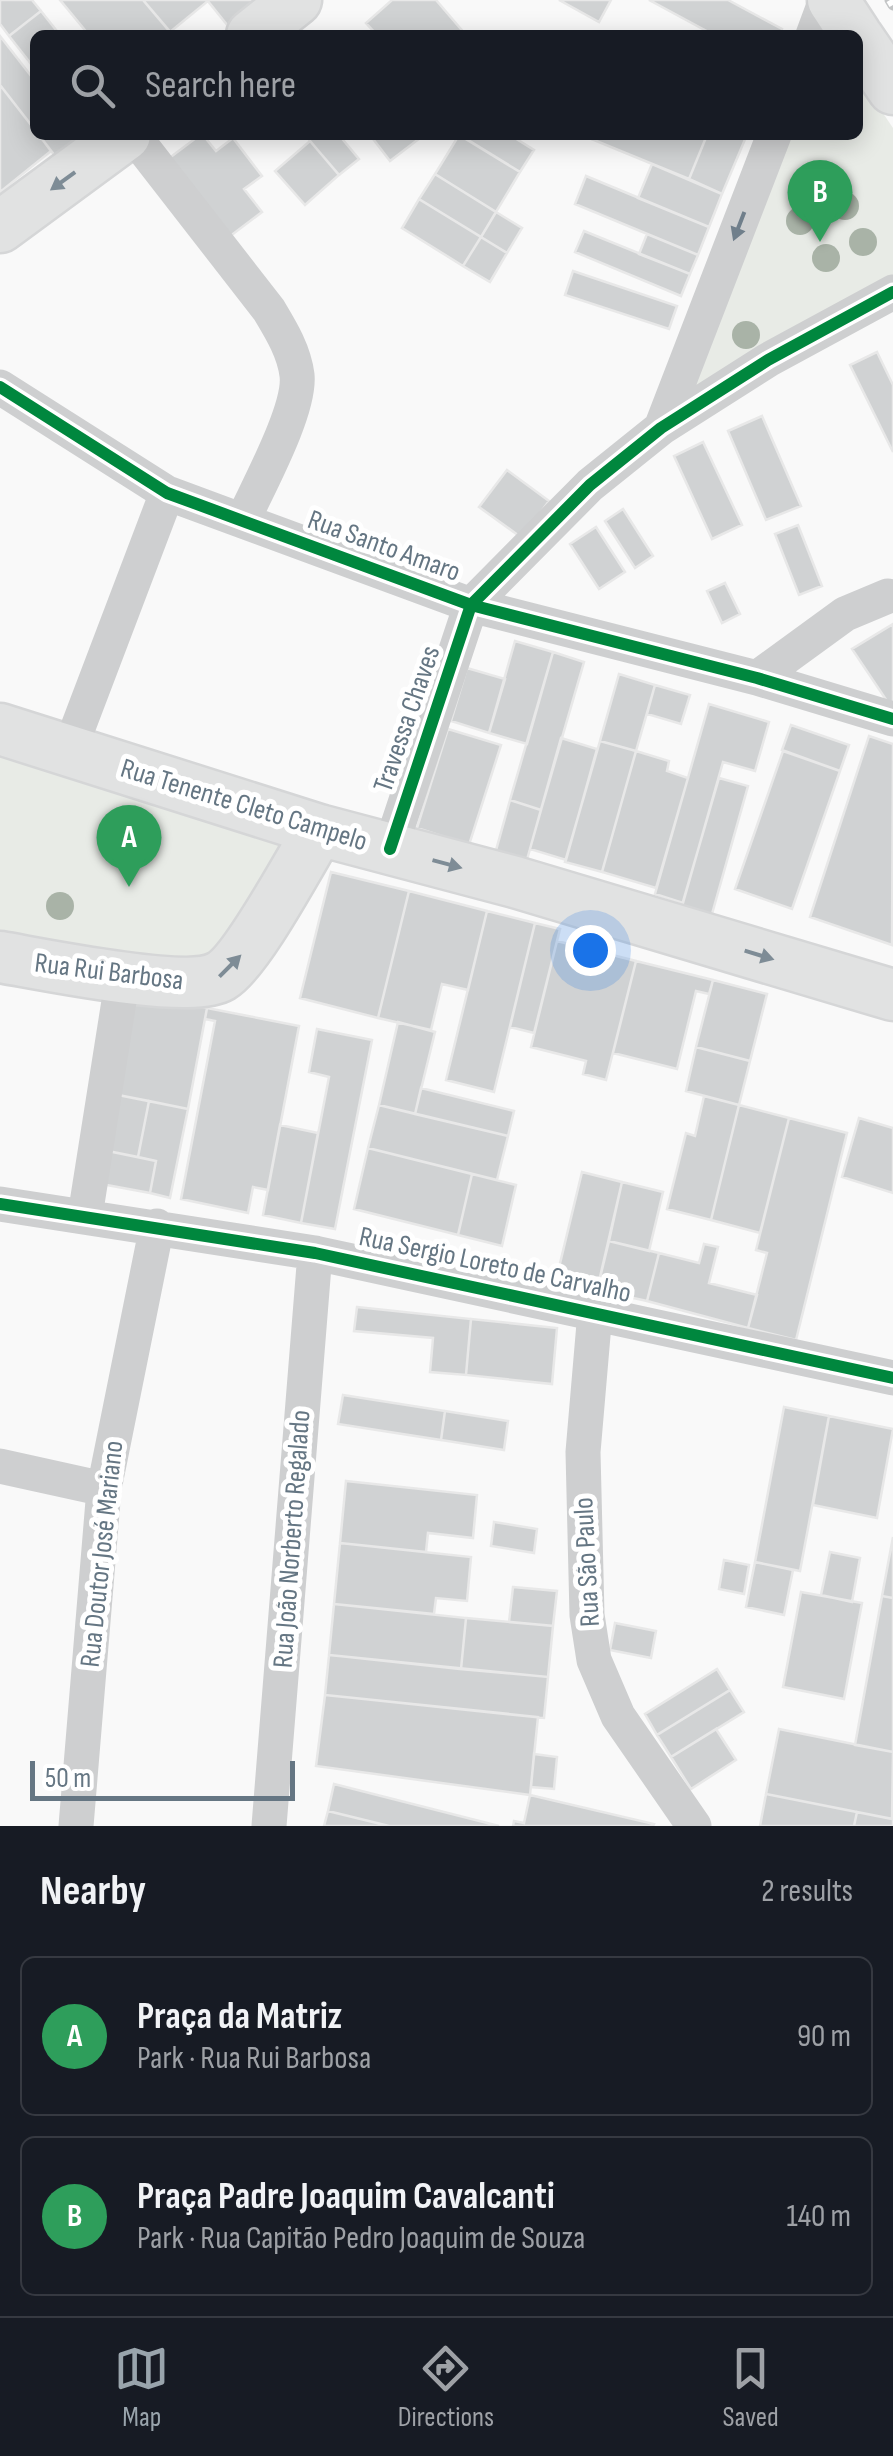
<!DOCTYPE html>
<html lang="en">
<head>
<meta charset="utf-8">
<style>
	:root { --surface:#171b24; --page:#242831; --text:#f1f3f6; --muted:#9ea1a6; --line:#363941; --accent:#99a4ac }
	body { margin:0; font-family:"Sofia Sans Condensed",sans-serif; background:var(--page); color:var(--text) }
	.scale { position:absolute; left:30px; bottom:25px; width:265px; box-sizing:border-box; padding-left:10px; border:5px solid #657683; border-top:0; font-size:28px; line-height:35px; white-space:nowrap; color:#657683; -webkit-text-stroke:8px #fff; paint-order:stroke }
	.you { position:absolute; left:590px; top:950px; width:35px; height:35px; margin:-25px; border:8px solid #fff; border-radius:50%; background:#1a73e8; box-shadow:0 0 0 15px #1a73e833 }
	.badge { display:grid; place-items:center; width:65px; height:65px; border-radius:50%; background:var(--accent); color:#fff; font-size:32px; font-weight:700 }
	.pin { position:absolute; translate:-50% -82px; filter:drop-shadow(0 2px 5px #0008) }
	.pin::after { content:''; position:absolute; top:52px; width:35px; height:30px; background:inherit; clip-path:polygon(0 0,100% 0,50% 100%) }
	.list { margin:0; padding:0; list-style:none }
	h2 { display:flex; justify-content:space-between; align-items:center; height:130px; margin:0; padding:0 40px; font-size:42px }
	h2 small { font-size:32px; font-weight:400; color:var(--muted) }
	.list li { display:grid; grid-template-columns:65px 1fr auto; gap:30px; align-items:center; box-sizing:border-box; height:160px; margin:0 20px 20px; padding:0 20px; border:2px solid var(--line); border-radius:15px }
	.list b { display:block; font-size:38px; white-space:nowrap }
	.list p { margin:0; font-size:32px; white-space:nowrap; color:var(--muted) }
	.list em { font-size:32px; font-style:normal; color:var(--muted) }
	.icon { flex:none; width:55px; height:55px; fill:none; stroke:currentColor; stroke-width:2; stroke-linecap:round; stroke-linejoin:round }
	.map { position:relative; flex:none; width:893px; height:1826px; overflow:hidden }
	.search { position:absolute; background:var(--surface); box-shadow:0 5px 25px #0003; left:30px; right:30px; top:30px; height:110px; display:flex; align-items:center; gap:25px; box-sizing:border-box; padding:0 35px; border-radius:15px; color:var(--muted); font-size:38px }
	.sheet { height:490px; background:var(--surface) }
	nav { display:flex; justify-content:space-around; align-items:center; box-sizing:border-box; height:140px; border-top:2px solid var(--line); background:var(--surface); font-size:28px; color:var(--muted) }
	nav a { display:grid; justify-items:center; gap:5px }
	nav .on { color:var(--accent) }
	.map>svg:first-child { display:block }
	.green { fill:#e8ebe6 }
	.building { fill:#d0d2d3; stroke:#e8e8e8; stroke-width:2.5 }
	.lines { fill:none; stroke-linecap:round; stroke-linejoin:round }
	.secondary-casing { stroke:#d5d6d7; stroke-width:55 }
	.minor { stroke:#cecfd0; stroke-width:35 }
	.secondary { stroke:#e1e2e2; stroke-width:50 }
	.rail-casing { stroke:#c3c5c6; stroke-width:11 }
	.rail { stroke:#fff; stroke-width:8; stroke-dasharray:22; stroke-linecap:butt }
	.cycleway-casing { stroke:#fff; stroke-width:19 }
	.cycleway { stroke:#00873e; stroke-width:12 }
	.tree { fill:#a9b3a7 }
	.oneway { fill:#7e8c96 }
	.oneway2 { fill:#707f8b }
	.labels { text-anchor:middle; dominant-baseline:central; stroke-width:10; stroke-linejoin:round; paint-order:stroke }
	.street-label { font-size:28px; fill:#657683; stroke:#fff }
</style>
</head>
<body>
<div class="map">
<svg width="893" height="1826" viewBox="0 0 893 1826">
	<rect width="100%" height="100%" fill="#f9f9f9"/>
	<!-- green -->
	<path class="green" d="M 858,76 L 893,128 L 893,277 L 689,395 L 788,135 L 858,135 Z
		M 0,751 L 287,840 L 216,952 L 198,961 L 118,953 L 0,933 Z"/>
	<!-- building -->
	<path class="building" d="M 0,0 L 32,0 L 41,11 L 9,36 L 0,24 Z
		M 60,0 L 143,0 L 173,35 L 89,35 Z
		M 143,0 L 207,0 L 208,1 L 170,32 Z
		M 207,0 L 258,0 L 228,26 Z
		M 392,0 L 436,0 L 466,35 L 377,35 L 366,23 Z
		M 559,0 L 611,0 L 599,22 Z
		M 649,0 L 728,0 L 782,29 L 779,35 L 714,35 Z
		M 41,11 L 60,35 L 35,35 L 35,69 L 9,36 Z
		M 0,36 L 35,81 L 35,130 L 0,85 Z
		M 0,85 L 35,130 L 35,135 L 39,135 L 51,151 L 0,192 Z
		M 39,135 L 78,135 L 86,146 L 62,165 Z
		M 200,135 L 203,135 L 216,151 L 233,138 L 262,176 L 244,189 L 262,212 L 229,237 L 168,159 Z
		M 305,135 L 339,135 L 359,159 L 339,175 Z
		M 370,135 L 424,135 L 390,161 Z
		M 459,135 L 520,172 L 496,212 L 435,174 Z
		M 460,135 L 510,135 L 534,150 L 520,172 Z
		M 590,135 L 707,135 L 689,179 L 589,138 Z
		M 707,135 L 746,137 L 722,194 L 689,179 Z
		M 310,141 L 339,175 L 305,205 L 275,171 Z
		M 652,164 L 722,194 L 709,227 L 638,198 Z
		M 435,174 L 496,212 L 481,237 L 419,199 Z
		M 586,176 L 709,227 L 698,255 L 575,204 Z
		M 419,199 L 481,237 L 463,266 L 402,228 Z
		M 496,212 L 522,228 L 507,253 L 481,237 Z
		M 584,231 L 690,274 L 681,296 L 575,252 Z
		M 647,234 L 698,255 L 690,274 L 639,254 Z
		M 481,237 L 507,253 L 490,282 L 463,266 Z
		M 573,271 L 677,306 L 669,329 L 565,295 Z
		M 877,352 L 893,385 L 893,452 L 850,365 Z
		M 762,416 L 801,506 L 766,520 L 728,431 Z
		M 703,442 L 742,525 L 712,539 L 674,456 Z
		M 507,470 L 549,501 L 522,538 L 479,507 Z
		M 623,509 L 653,556 L 635,568 L 605,521 Z
		M 798,525 L 822,586 L 799,595 L 775,534 Z
		M 596,527 L 625,572 L 599,589 L 570,544 Z
		M 725,583 L 740,614 L 722,623 L 707,591 Z
		M 893,624 L 893,710 L 852,649 Z
		M 515,641 L 553,652 L 527,744 L 489,733 Z
		M 553,652 L 584,662 L 541,810 L 510,800 Z
		M 467,668 L 505,679 L 489,733 L 451,721 Z
		M 619,674 L 655,685 L 636,751 L 600,741 Z
		M 655,685 L 690,695 L 681,724 L 647,714 Z
		M 709,704 L 769,722 L 755,771 L 723,762 L 683,903 L 655,894 Z
		M 791,725 L 849,745 L 840,771 L 782,750 Z
		M 448,729 L 501,745 L 469,845 L 417,828 Z
		M 869,736 L 893,744 L 892,945 L 810,917 Z
		M 561,738 L 597,749 L 566,860 L 530,849 Z
		M 600,741 L 636,751 L 602,872 L 565,862 Z
		M 636,751 L 669,761 L 667,771 L 688,778 L 656,888 L 602,872 Z
		M 783,751 L 840,771 L 792,909 L 735,889 Z
		M 719,778 L 748,786 L 710,921 L 680,912 Z
		M 510,800 L 541,810 L 526,863 L 495,854 Z
		M 331,872 L 409,891 L 378,1018 L 300,998 Z
		M 409,891 L 487,911 L 468,990 L 442,984 L 431,1030 L 378,1018 Z
		M 487,911 L 535,923 L 494,1092 L 446,1080 Z
		M 535,923 L 560,929 L 534,1033 L 510,1027 Z
		M 557,941 L 636,961 L 606,1080 L 583,1074 L 586,1061 L 531,1047 Z
		M 636,961 L 713,980 L 709,994 L 696,991 L 677,1069 L 613,1053 Z
		M 713,980 L 767,994 L 750,1061 L 696,1047 Z
		M 133,993 L 207,1008 L 188,1109 L 113,1094 Z
		M 207,1008 L 299,1026 L 268,1190 L 253,1187 L 248,1213 L 181,1199 L 215,1021 L 205,1019 Z
		M 398,1022 L 435,1032 L 415,1114 L 379,1105 Z
		M 317,1029 L 372,1040 L 335,1229 L 301,1223 L 329,1077 L 309,1072 Z
		M 696,1047 L 750,1061 L 739,1105 L 686,1091 Z
		M 421,1088 L 514,1111 L 508,1136 L 415,1114 Z
		M 113,1094 L 149,1101 L 138,1157 L 103,1150 Z
		M 704,1096 L 739,1105 L 711,1220 L 667,1209 L 686,1133 L 695,1136 Z
		M 149,1101 L 188,1109 L 170,1198 L 150,1193 L 156,1161 L 138,1157 Z
		M 379,1105 L 508,1136 L 497,1180 L 368,1148 Z
		M 739,1105 L 789,1118 L 760,1233 L 711,1220 Z
		M 789,1118 L 847,1133 L 796,1340 L 748,1328 L 767,1253 L 756,1250 Z
		M 859,1118 L 893,1128 L 893,1193 L 842,1177 Z
		M 280,1125 L 318,1133 L 301,1223 L 263,1215 Z
		M 368,1148 L 472,1174 L 458,1235 L 354,1209 Z
		M 103,1150 L 156,1161 L 150,1193 L 96,1183 Z
		M 582,1172 L 622,1182 L 597,1290 L 556,1280 Z
		M 472,1174 L 516,1185 L 502,1246 L 458,1235 Z
		M 622,1182 L 663,1192 L 649,1251 L 609,1241 Z
		M 609,1241 L 659,1253 L 647,1301 L 597,1290 Z
		M 704,1244 L 718,1247 L 709,1283 L 757,1295 L 748,1328 L 647,1301 L 659,1253 L 699,1263 Z
		M 357,1307 L 471,1319 L 466,1375 L 430,1372 L 433,1338 L 354,1331 Z
		M 471,1319 L 557,1328 L 552,1384 L 466,1375 Z
		M 343,1395 L 445,1411 L 441,1440 L 338,1424 Z
		M 784,1407 L 829,1416 L 800,1571 L 755,1562 Z
		M 445,1411 L 508,1421 L 504,1450 L 441,1440 Z
		M 829,1416 L 893,1429 L 877,1518 L 813,1505 Z
		M 346,1481 L 477,1495 L 473,1538 L 428,1533 L 426,1552 L 340,1543 Z
		M 494,1522 L 537,1529 L 534,1553 L 491,1546 Z
		M 893,1537 L 893,1598 L 882,1596 Z
		M 340,1543 L 471,1557 L 467,1601 L 436,1598 L 434,1614 L 334,1604 Z
		M 830,1552 L 860,1558 L 852,1602 L 821,1595 Z
		M 724,1560 L 749,1565 L 744,1594 L 719,1589 Z
		M 755,1562 L 793,1570 L 784,1615 L 746,1607 Z
		M 513,1587 L 557,1591 L 553,1626 L 509,1622 Z
		M 801,1592 L 862,1603 L 844,1699 L 783,1687 Z
		M 882,1596 L 893,1598 L 893,1752 L 855,1745 Z
		M 334,1604 L 466,1618 L 461,1669 L 329,1655 Z
		M 466,1618 L 553,1626 L 548,1677 L 461,1669 Z
		M 615,1623 L 656,1631 L 651,1658 L 610,1650 Z
		M 329,1655 L 548,1677 L 544,1718 L 325,1695 Z
		M 717,1669 L 730,1690 L 657,1735 L 645,1714 Z
		M 730,1690 L 744,1712 L 671,1757 L 657,1735 Z
		M 325,1695 L 538,1717 L 530,1795 L 316,1766 Z
		M 716,1729 L 736,1760 L 691,1789 L 671,1757 Z
		M 779,1729 L 893,1752 L 892,1819 L 766,1794 Z
		M 534,1754 L 557,1757 L 554,1789 L 531,1787 Z
		M 334,1784 L 499,1826 L 389,1826 L 328,1811 Z
		M 766,1794 L 857,1812 L 854,1826 L 760,1826 Z
		M 530,1795 L 654,1824 L 653,1826 L 513,1826 L 514,1821 L 524,1823 Z
		M 328,1811 L 389,1826 L 324,1826 Z
		M 857,1812 L 893,1819 L 893,1826 L 854,1826 Z"/>
	<g class="lines">
		<!-- secondary casing -->
		<g class="secondary-casing">
			<path id="secondary" d="M 833,0 L 856,35
				M 252,35 L 296,0
				M 858,38 L 893,89
				M 0,227 L 125,135
				M 0,729 L 319,830 L 515,882 L 893,995
				M 0,957 C 42,964 189,995 221,976 C 247,961 300,861 319,830"/>
		</g>
		<!-- minor -->
		<path class="minor" d="M 813,35 L 826,0
			M 133,135 L 269,310 C 281,330 294,351 297,375 C 301,409 258,487 243,520
			M 0,387 L 167,493 L 471,605 L 757,678 L 893,719
			M 661,428 L 774,135
			M 757,678 L 845,614 L 888,596
			M 69,751 L 167,493
			M 390,849 L 471,605 L 590,485 L 661,428 L 768,360 L 893,292
			M 0,1204 L 315,1253 L 893,1378
			M 85,1216 L 123,976
			M 595,1312 L 583,1452 L 587,1615 L 594,1660 L 618,1716 L 694,1826
			M 0,1466 L 104,1489
			M 76,1826 L 104,1489 L 157,1226
			M 269,1826 L 315,1253"/>
		<!-- secondary -->
		<use href="#secondary" class="secondary"/>
		<!-- rail casing -->
		<g class="rail-casing">
			<path id="rail" d="M 890,0 L 893,5"/>
		</g>
		<!-- rail -->
		<use href="#rail" class="rail"/>
		<!-- cycleway casing -->
		<g class="cycleway-casing">
			<path id="cycleway" d="M 0,387 L 167,493 L 471,605 L 757,678 L 893,719
				M 390,849 L 471,605 L 590,485 L 661,428 L 768,360 L 893,292
				M 0,1204 L 315,1253 L 893,1378"/>
		</g>
		<!-- cycleway -->
		<use href="#cycleway" class="cycleway"/>
	</g>
	<!-- trees -->
	<g class="tree">
		<circle cx="845" cy="206" r="14"/>
		<circle cx="800" cy="221" r="14"/>
		<circle cx="863" cy="242" r="14"/>
		<circle cx="826" cy="258" r="14"/>
		<circle cx="746" cy="335" r="14"/>
		<circle cx="60" cy="906" r="14"/>
	</g>
	<!-- one-way arrows -->
	<defs><path id="oneway-solid" d="M-6-.8H1V-3.2L6.5 0L1 3.2V.8H-6Z" transform="scale(2.5)"/></defs>
	<g class="oneway">
		<use href="#oneway-solid" transform="translate(63 181) rotate(144)"/>
		<use href="#oneway-solid" transform="translate(447 864) rotate(15)"/>
		<use href="#oneway-solid" transform="translate(759 955) rotate(17)"/>
		<use href="#oneway-solid" transform="translate(230 966) rotate(-45)"/>
	</g>
	<use class="oneway2" href="#oneway-solid" transform="translate(739 226) rotate(111)"/>
	<g class="labels">
		<!-- street labels -->
		<g class="street-label">
			<text transform="translate(384 546) rotate(20)">Rua Santo Amaro</text>
			<text transform="translate(407 719) rotate(-71)">Travessa Chaves</text>
			<text transform="translate(244 805) rotate(17)">Rua Tenente Cleto Campelo</text>
			<text transform="translate(109 972) rotate(7)">Rua Rui Barbosa</text>
			<text transform="translate(495 1265) rotate(12)">Rua Sergio Loreto de Carvalho</text>
			<text transform="translate(292 1539) rotate(-86)">Rua João Norberto Regalado</text>
			<text transform="translate(102 1554) rotate(-84)">Rua Doutor José Mariano</text>
			<text transform="translate(587 1562) rotate(-93)">Rua São Paulo</text>
		</g>
	</g>
</svg>
<div class="scale">50 m</div>
<div class="you"></div>
<div class="pin badge" style="left:129px;top:887px;background:#2e9e5b">A</div>
<div class="pin badge" style="left:820px;top:242px;background:#2e9e5b">B</div>
<div class="search"><svg class="icon" aria-label="search" viewBox="0 0 24 24"><circle cx="10" cy="10" r="6"/><path d="M15 15l6 6"/></svg>Search here</div>
</div>
<section class="sheet">
<h2>Nearby<small>2 results</small></h2>
<ul class="list">
<li><span class="badge" style="background:#2e9e5b">A</span><div><b>Praça da Matriz</b><p>Park · Rua Rui Barbosa</p></div><em>90 m</em></li>
<li><span class="badge" style="background:#2e9e5b">B</span><div><b>Praça Padre Joaquim Cavalcanti</b><p>Park · Rua Capitão Pedro Joaquim de Souza</p></div><em>140 m</em></li>
</ul>
</section>
<nav>
<a class="on"><svg class="icon" aria-label="map" viewBox="0 0 24 24"><path d="M3 6l6-2 6 2 6-2v14l-6 2-6-2-6 2zM9 4v14M15 6v14"/></svg>Map</a>
<a><svg class="icon" aria-label="directions" viewBox="0 0 24 24"><path d="M12 3l9 9-9 9-9-9zM9 14v-3h6M13 9l2 2-2 2"/></svg>Directions</a>
<a><svg class="icon" aria-label="saved" viewBox="0 0 24 24"><path d="M7 4h10v16l-5-4-5 4z"/></svg>Saved</a>
</nav>
</body>
</html>
